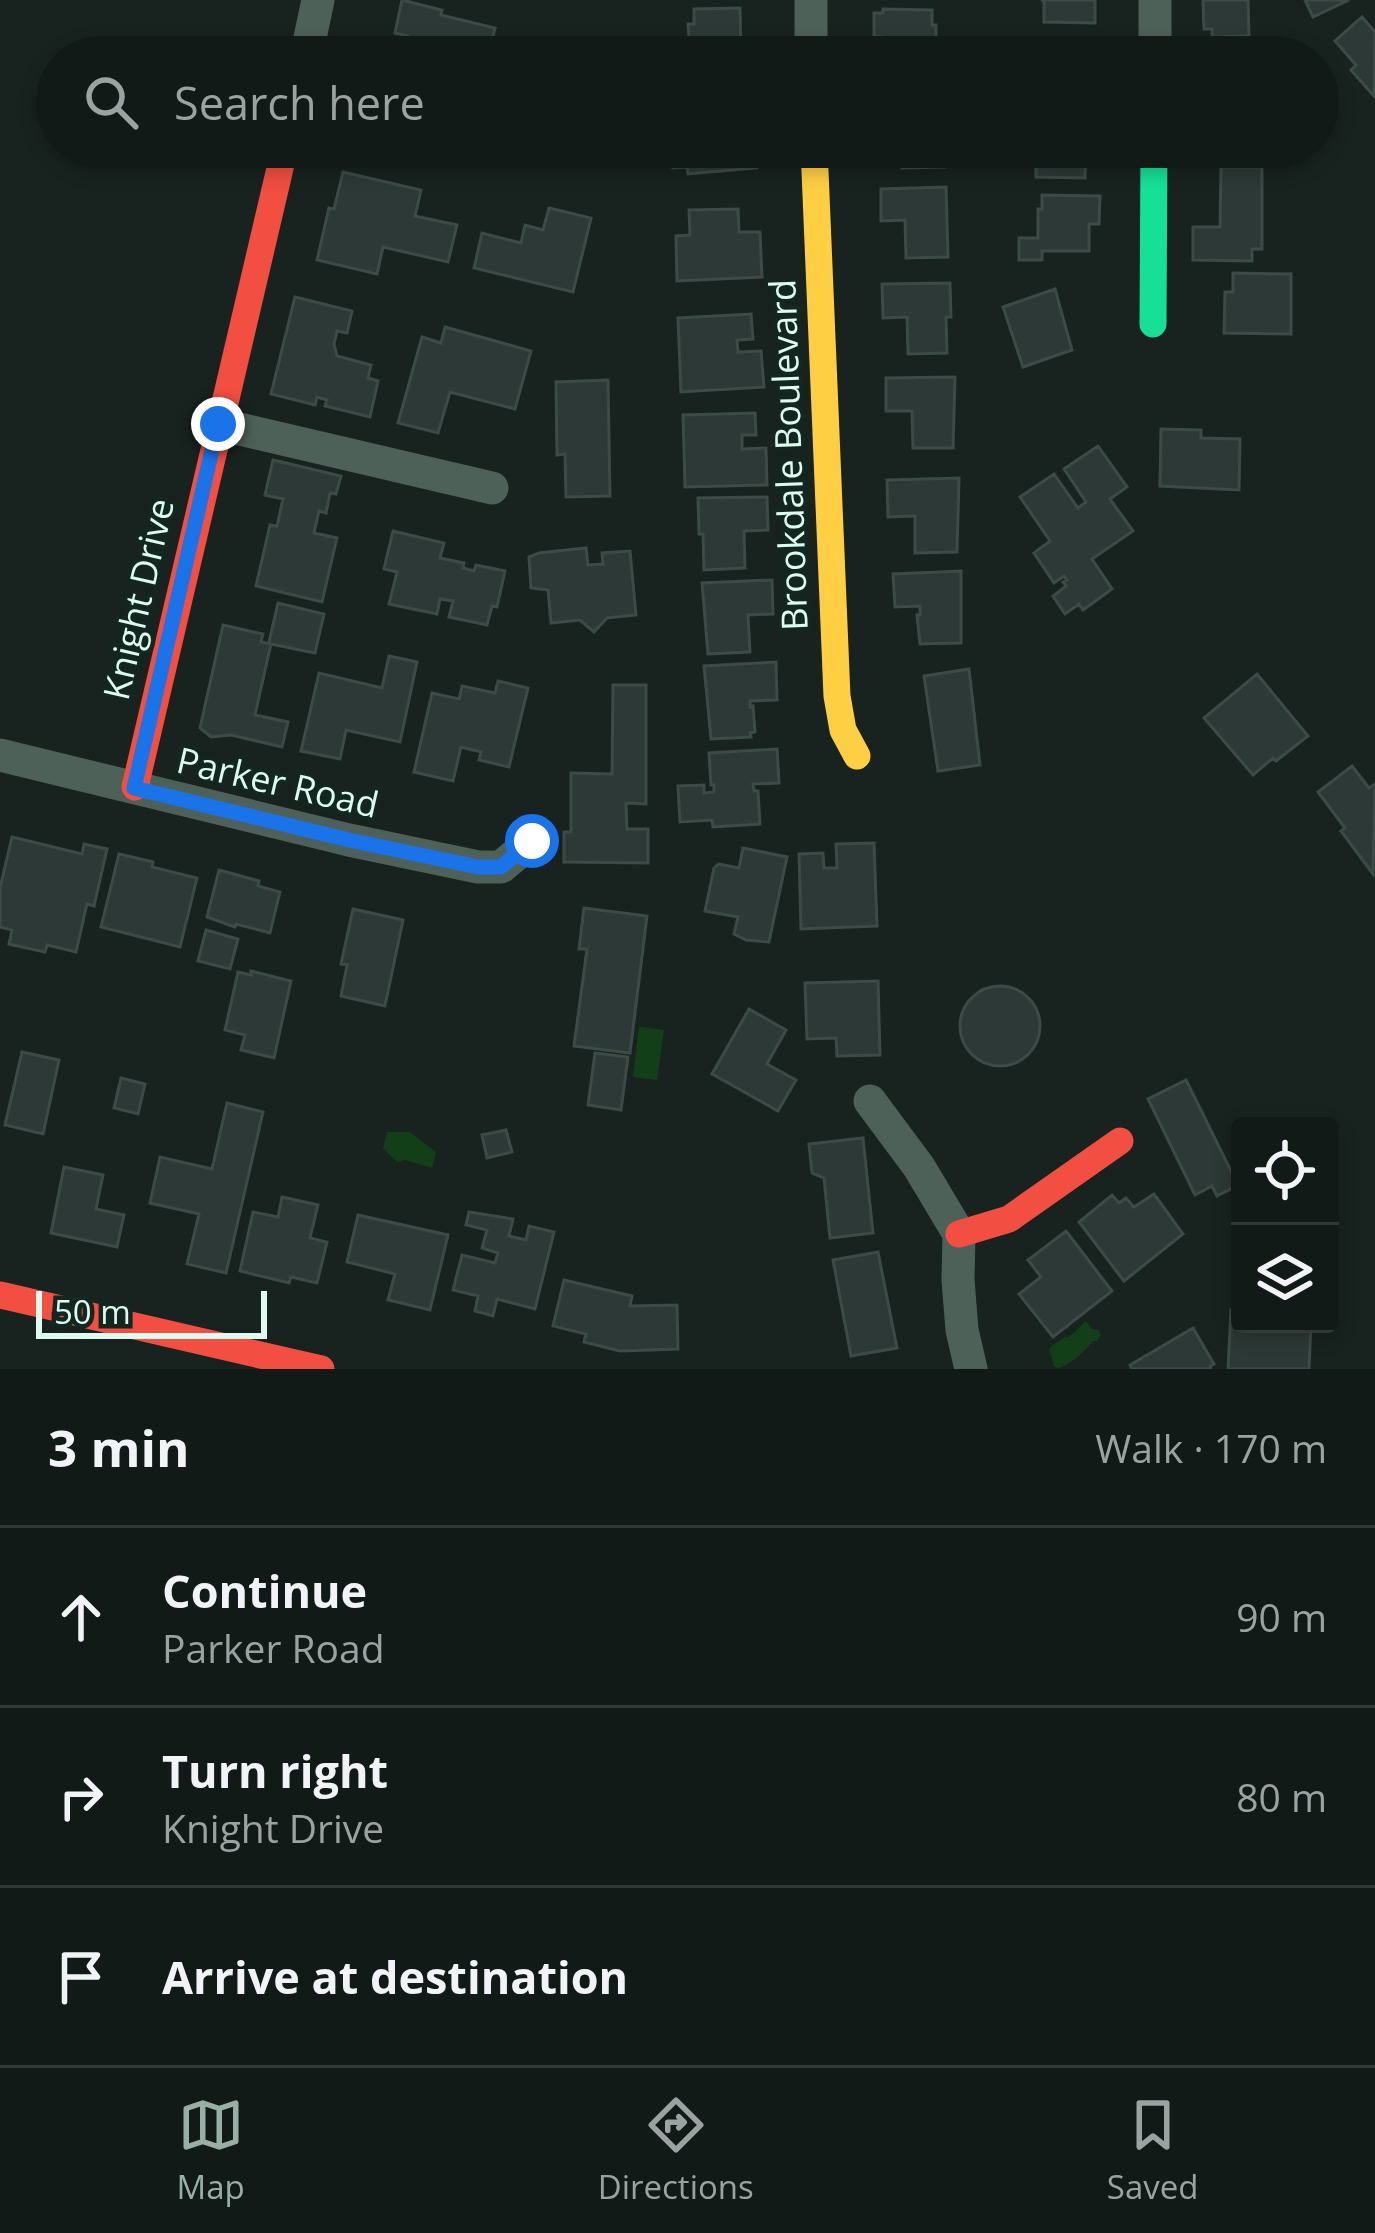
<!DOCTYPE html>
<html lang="en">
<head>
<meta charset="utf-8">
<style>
	:root { --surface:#121a17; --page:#1f2724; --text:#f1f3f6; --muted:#9ca1a1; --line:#313836; --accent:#99afa6 }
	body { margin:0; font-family:"Open Sans",sans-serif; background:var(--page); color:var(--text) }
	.controls { position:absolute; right:36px; bottom:36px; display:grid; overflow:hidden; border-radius:12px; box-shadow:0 6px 18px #0003 }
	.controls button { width:108px; height:108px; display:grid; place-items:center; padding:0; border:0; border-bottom:3px solid var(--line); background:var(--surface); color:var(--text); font:60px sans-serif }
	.scale { position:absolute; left:36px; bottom:30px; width:231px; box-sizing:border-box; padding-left:12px; border:6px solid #defbef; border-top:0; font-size:33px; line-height:42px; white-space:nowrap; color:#defbef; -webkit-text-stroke:9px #132720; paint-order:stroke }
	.stop { position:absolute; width:36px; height:36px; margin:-27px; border:9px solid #1a73e8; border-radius:50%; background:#fff }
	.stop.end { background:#1a73e8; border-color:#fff; box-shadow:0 3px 12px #0008 }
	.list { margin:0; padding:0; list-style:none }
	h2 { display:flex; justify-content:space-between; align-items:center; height:156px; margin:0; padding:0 48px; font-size:51px }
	h2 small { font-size:39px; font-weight:400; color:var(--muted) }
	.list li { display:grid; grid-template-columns:78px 1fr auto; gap:36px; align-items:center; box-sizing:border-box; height:180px; padding:0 48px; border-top:3px solid var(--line) }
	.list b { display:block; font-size:45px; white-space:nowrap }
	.list p { margin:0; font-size:39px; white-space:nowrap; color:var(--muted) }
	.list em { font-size:39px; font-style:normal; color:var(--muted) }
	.icon { flex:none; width:66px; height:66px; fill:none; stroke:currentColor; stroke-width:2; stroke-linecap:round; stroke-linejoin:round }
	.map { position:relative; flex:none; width:1375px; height:1369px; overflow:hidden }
	.search { position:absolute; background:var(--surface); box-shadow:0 6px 18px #0003; left:36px; right:36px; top:36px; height:132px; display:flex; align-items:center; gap:30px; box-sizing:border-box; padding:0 42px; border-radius:66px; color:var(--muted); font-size:45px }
	.sheet { height:696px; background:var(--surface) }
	nav { display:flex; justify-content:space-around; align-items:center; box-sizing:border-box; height:168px; border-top:3px solid var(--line); background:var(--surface); font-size:33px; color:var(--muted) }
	nav a { display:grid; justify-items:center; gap:6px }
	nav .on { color:var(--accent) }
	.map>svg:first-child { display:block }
	.water { fill:#133f18 }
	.building { fill:#2d3936; stroke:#3c4b46; stroke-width:3 }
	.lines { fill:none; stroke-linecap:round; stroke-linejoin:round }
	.street { stroke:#4e6158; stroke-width:33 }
	.fast { stroke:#16e098; stroke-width:27 }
	.slow { stroke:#ffcf43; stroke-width:27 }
	.jam { stroke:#f24e42; stroke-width:27 }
	.route { stroke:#1a73e8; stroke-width:15 }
	.labels { text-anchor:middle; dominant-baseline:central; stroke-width:9; stroke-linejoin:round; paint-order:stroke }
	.street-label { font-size:36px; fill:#defbef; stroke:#132720 }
</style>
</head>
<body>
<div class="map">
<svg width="1375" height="1369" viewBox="0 0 1375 1369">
	<rect width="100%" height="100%" fill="#18221f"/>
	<!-- water -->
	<path class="water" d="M 639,1027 L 664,1030 L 657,1080 L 633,1077 Z
		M 387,1132 L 410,1132 L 436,1152 L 432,1168 L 405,1160 L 397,1162 L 383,1148 Z
		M 1086,1321 L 1092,1329 L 1099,1330 L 1101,1335 L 1097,1341 L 1093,1341 C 1083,1353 1073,1363 1058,1368 L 1054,1366 L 1049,1348 L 1065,1337 L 1068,1338 Z"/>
	<!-- building -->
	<path class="building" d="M 402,0 L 442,10 L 441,15 L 495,28 L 492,40 L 499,42 L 495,57 L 403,57 L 408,36 L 395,33 Z
		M 1041,0 L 1095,0 L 1095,23 L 1044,22 L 1044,1 Z
		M 1203,0 L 1248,0 L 1249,36 L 1212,37 L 1212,29 L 1204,29 Z
		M 1305,0 L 1349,0 L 1313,17 Z
		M 740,8 L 741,57 L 694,57 L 693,39 L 689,39 L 688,24 L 694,24 L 694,9 Z
		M 883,9 L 932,10 L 932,25 L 936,25 L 936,40 L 957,40 L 957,57 L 882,57 L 882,37 L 874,36 L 874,13 L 883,13 Z
		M 1362,17 L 1375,32 L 1374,96 L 1351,70 L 1356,65 L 1335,41 Z
		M 1097,41 L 1097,57 L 1039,57 L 1043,56 L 1043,42 Z
		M 525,44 L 582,57 L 522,57 Z
		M 666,147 L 755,147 L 757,168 L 688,174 L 687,167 L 673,168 L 672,157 L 667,157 Z
		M 902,147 L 944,147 L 945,167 L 902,168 Z
		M 1036,147 L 1086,147 L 1085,178 L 1036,177 Z
		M 1221,167 L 1262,167 L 1262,249 L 1252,249 L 1252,261 L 1193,260 L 1193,227 L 1220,227 Z
		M 343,172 L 421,190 L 415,216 L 457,225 L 448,262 L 383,247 L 377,274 L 317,260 L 329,208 L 334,209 Z
		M 946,187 L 948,257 L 906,258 L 905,220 L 881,221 L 881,189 Z
		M 1042,195 L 1100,196 L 1099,224 L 1089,224 L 1089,251 L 1042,251 L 1042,260 L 1019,260 L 1019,238 L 1038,238 L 1038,209 L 1042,209 Z
		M 549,208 L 591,218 L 573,292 L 474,268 L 482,233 L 521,243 L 525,225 L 543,230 Z
		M 738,209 L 739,232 L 760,232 L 762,277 L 677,281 L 676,236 L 690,235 L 689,210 Z
		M 1233,273 L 1291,274 L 1291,334 L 1224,333 L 1225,292 L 1233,292 Z
		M 950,283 L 951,317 L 946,317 L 947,353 L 908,354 L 907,317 L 883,318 L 882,284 Z
		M 1055,289 L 1072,350 L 1023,367 L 1003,307 Z
		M 295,297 L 352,311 L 347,333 L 337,331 L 334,344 L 337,356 L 371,365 L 368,378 L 378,381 L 370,417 L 325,406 L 327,400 L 317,397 L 315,405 L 271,394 Z
		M 751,314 L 753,339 L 737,340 L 738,352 L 761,351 L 764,387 L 681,392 L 678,318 Z
		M 445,327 L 531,351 L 515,409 L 450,392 L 438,433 L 398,423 L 422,337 L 441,343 Z
		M 955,377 L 953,448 L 913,448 L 912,411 L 886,411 L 886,378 Z
		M 608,380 L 610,496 L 566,497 L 565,454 L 557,455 L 556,382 Z
		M 755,413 L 756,435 L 742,435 L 742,449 L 766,448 L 767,485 L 685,487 L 683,415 Z
		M 1161,429 L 1201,430 L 1201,438 L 1240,439 L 1239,490 L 1160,486 Z
		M 1098,446 L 1127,487 L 1110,499 L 1133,531 L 1092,559 L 1112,589 L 1083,610 L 1079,604 L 1065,614 L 1053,596 L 1066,586 L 1063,582 L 1067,580 L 1064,576 L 1054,583 L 1034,553 L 1050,541 L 1020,497 L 1054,474 L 1078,508 L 1086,502 L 1064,469 Z
		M 273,460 L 341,476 L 336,494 L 330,493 L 326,513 L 319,511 L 314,533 L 337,538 L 322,602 L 256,586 L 270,525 L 277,526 L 283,499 L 265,495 Z
		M 959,478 L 957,552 L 915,553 L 915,516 L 888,517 L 887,480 Z
		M 767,497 L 768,530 L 744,531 L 745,568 L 704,570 L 703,534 L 699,534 L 698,498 Z
		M 393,531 L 444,543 L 440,558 L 464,563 L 463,568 L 474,571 L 476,565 L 505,571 L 497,607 L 492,606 L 487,625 L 449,617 L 453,601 L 440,599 L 437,614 L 389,604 L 397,572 L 384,569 Z
		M 586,548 L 588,565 L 603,564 L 602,553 L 630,551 L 636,615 L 607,618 L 594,632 L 580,620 L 551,623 L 548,590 L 531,588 L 529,557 L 539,553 Z
		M 961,571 L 961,643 L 920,644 L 917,615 L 920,615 L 920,606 L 895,607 L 893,574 Z
		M 772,580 L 773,614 L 748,615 L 750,652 L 708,654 L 702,583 Z
		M 278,603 L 324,614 L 315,653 L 271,644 L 269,642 Z
		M 223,625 L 263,634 L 261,642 L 271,644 L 255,715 L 288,722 L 282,747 L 231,735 L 211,737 L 200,728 Z
		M 389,656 L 417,662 L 400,742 L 346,730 L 340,759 L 301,751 L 319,673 L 382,688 Z
		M 776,662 L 777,700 L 750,701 L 750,707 L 753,706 L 755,732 L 750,733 L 751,737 L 711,739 L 704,666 Z
		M 969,669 L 980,765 L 938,771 L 924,676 Z
		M 1257,674 L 1308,736 L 1276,761 L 1273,758 L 1253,775 L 1204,718 Z
		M 498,681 L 528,688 L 509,767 L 479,760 L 481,752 L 461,747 L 453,781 L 414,772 L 432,693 L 459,699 L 462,686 L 495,693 Z
		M 613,685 L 646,685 L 646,804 L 626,803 L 627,829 L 648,829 L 648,863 L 564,862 L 564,832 L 571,832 L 571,773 L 612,774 Z
		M 777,749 L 779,783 L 753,784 L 754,791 L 758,791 L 760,824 L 713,827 L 712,820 L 680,822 L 678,786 L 704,785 L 704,793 L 714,792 L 714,785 L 711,785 L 709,753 Z
		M 1352,766 L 1369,788 L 1375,784 L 1373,874 L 1341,831 L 1345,828 L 1318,792 Z
		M 12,837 L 82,854 L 84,844 L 107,849 L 94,906 L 87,904 L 76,952 L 47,945 L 45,952 L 9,944 L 12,930 L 0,927 L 0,888 Z
		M 874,843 L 877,926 L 801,929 L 799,854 L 823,853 L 824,868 L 837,868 L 836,844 Z
		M 743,848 L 787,857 L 769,942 L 746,940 L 734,934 L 738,917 L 705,911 L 714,868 L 719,864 L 739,868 Z
		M 119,854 L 153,862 L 152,867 L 197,878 L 180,947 L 101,927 Z
		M 219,870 L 259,881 L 258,886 L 280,892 L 270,933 L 236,924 L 235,927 L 207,917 Z
		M 584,908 L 647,916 L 630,1053 L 574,1046 L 587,949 L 579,949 Z
		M 353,909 L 403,920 L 385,1006 L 341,996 L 347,965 L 341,964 Z
		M 206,930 L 238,939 L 230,969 L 198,961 Z
		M 251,971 L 291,981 L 274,1058 L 241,1050 L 245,1035 L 225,1030 L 238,972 L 251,975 Z
		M 878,981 L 880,1055 L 837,1056 L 836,1038 L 807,1039 L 805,983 Z
		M960 1026a40 40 0 1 1 80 0a40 40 0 1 1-80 0Z
		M 749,1009 L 786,1030 L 767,1064 L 796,1080 L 778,1111 L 712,1074 Z
		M 22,1052 L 59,1060 L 43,1134 L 5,1125 Z
		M 595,1053 L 628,1057 L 621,1110 L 588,1105 Z
		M 121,1078 L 145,1084 L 138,1114 L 114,1108 Z
		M 1186,1080 L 1238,1185 L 1217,1196 L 1212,1186 L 1195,1195 L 1148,1099 Z
		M 227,1103 L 263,1112 L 226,1273 L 187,1264 L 199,1214 L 150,1203 L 160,1157 L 212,1169 Z
		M 506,1130 L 512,1152 L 487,1158 L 482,1135 Z
		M 863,1138 L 873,1233 L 830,1238 L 824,1178 L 812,1173 L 809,1144 Z
		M 64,1167 L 103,1175 L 96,1209 L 124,1215 L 117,1247 L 51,1233 Z
		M 1154,1194 L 1183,1234 L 1124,1281 L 1079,1222 L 1112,1195 L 1119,1203 L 1126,1198 L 1134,1207 Z
		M 282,1197 L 318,1205 L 310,1238 L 327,1242 L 317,1283 L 291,1277 L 289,1283 L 240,1271 L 253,1212 L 278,1217 Z
		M 469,1212 L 513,1219 L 509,1236 L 526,1240 L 529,1226 L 554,1232 L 535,1309 L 497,1299 L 493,1316 L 475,1311 L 478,1296 L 453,1290 L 462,1255 L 495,1263 L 498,1253 L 482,1248 L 487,1230 L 466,1225 Z
		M 358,1215 L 448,1235 L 430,1310 L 388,1300 L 395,1274 L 347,1262 Z
		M 1066,1231 L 1112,1291 L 1053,1337 L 1019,1294 L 1041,1277 L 1028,1260 Z
		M 878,1252 L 897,1348 L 851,1356 L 833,1260 Z
		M 564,1280 L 632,1296 L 630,1306 L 677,1305 L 678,1349 L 620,1351 L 584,1342 L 586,1334 L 553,1326 Z
		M 1231,1310 L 1240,1311 L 1240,1324 L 1311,1324 L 1309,1369 L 1228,1369 Z
		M 1193,1328 L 1214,1364 L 1210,1366 L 1211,1369 L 1132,1369 L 1130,1365 Z"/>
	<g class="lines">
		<!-- street -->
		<path class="street" d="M 1155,0 L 1155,57
			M 306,57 L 318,0
			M 811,57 L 811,0
			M 446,147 L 463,151
			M 218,424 L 492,488
			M 0,755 L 349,840 L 478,867 L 501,867 L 532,841
			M 870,1101 L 919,1167 L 959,1234 L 958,1280 L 962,1330 L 971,1369"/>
		<!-- fast -->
		<path class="fast" d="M 1153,324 L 1154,147"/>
		<!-- slow -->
		<path class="slow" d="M 814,147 L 837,696 L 843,730 L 857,756"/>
		<!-- jam -->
		<path class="jam" d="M 135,787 L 285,147
			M 959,1234 L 1009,1219 L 1120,1141
			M 0,1295 L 321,1369"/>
	</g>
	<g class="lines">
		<!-- route -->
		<path class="route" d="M 218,424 L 134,788 L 349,840 L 478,867 L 501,867 L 532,841"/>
	</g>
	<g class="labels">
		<!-- street labels -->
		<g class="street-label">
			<text transform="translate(788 455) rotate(-92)">Brookdale Boulevard</text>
			<text transform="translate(138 599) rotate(-77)">Knight Drive</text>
			<text transform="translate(278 782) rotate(13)">Parker Road</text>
		</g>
	</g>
</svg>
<div class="controls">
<button><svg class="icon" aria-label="locate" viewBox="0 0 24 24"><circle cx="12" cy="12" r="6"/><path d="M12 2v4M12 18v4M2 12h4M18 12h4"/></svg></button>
<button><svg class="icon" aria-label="layers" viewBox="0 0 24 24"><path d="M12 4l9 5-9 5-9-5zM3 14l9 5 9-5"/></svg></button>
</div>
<div class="scale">50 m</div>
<div class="stop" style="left:532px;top:841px"></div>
<div class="stop end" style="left:218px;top:424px"></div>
<div class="search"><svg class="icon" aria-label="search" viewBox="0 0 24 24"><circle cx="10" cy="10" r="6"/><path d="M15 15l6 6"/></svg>Search here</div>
</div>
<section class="sheet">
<h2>3 min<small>Walk · 170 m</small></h2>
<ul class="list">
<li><svg class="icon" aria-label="ahead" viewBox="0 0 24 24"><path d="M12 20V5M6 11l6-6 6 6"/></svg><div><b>Continue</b><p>Parker Road</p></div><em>90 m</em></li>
<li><svg class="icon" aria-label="right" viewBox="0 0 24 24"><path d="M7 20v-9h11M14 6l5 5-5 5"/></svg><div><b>Turn right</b><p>Knight Drive</p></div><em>80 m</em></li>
<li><svg class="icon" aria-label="arrive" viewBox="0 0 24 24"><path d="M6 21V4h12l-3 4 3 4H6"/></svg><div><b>Arrive at destination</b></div></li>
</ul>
</section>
<nav>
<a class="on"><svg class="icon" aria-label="map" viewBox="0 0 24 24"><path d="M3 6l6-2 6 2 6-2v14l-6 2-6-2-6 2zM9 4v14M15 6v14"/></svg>Map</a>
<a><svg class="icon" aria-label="directions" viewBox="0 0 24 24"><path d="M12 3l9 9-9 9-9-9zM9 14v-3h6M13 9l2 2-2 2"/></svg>Directions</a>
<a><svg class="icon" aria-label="saved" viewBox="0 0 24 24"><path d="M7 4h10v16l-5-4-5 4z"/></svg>Saved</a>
</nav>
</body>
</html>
